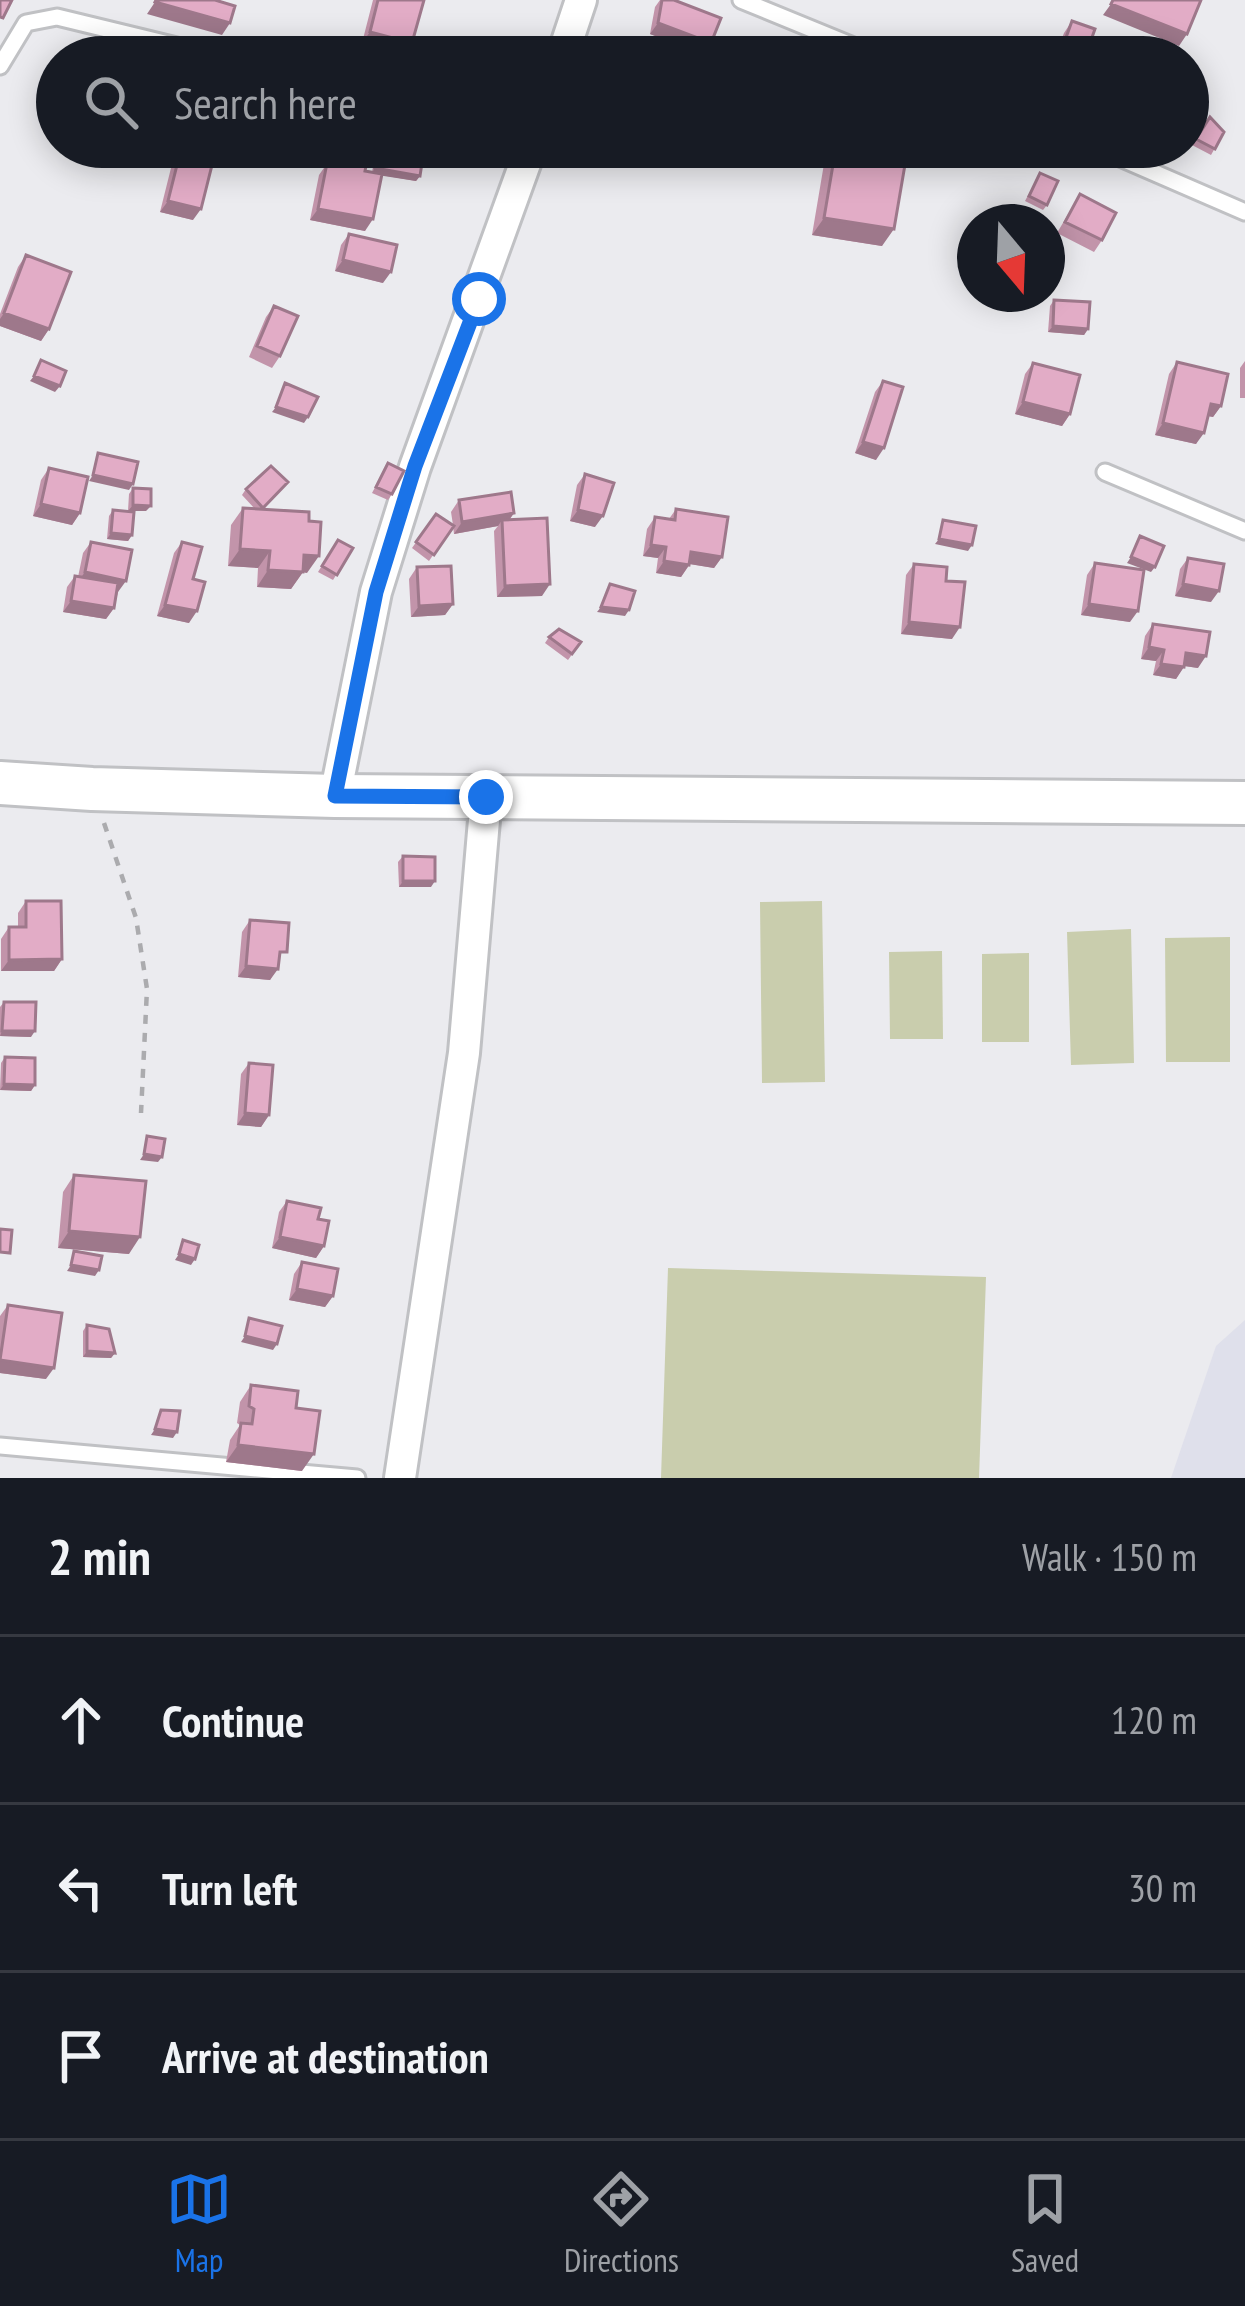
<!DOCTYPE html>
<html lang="en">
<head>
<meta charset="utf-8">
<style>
	:root { --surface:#171b24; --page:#242831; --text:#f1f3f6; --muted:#9ea1a6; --line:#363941; --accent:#1a73e8 }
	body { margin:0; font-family:"PT Sans Narrow",sans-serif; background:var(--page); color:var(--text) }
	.compass { position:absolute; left:957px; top:204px; width:108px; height:108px; border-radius:50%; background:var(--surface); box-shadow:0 6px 30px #0003; rotate:161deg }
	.stop { position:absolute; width:36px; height:36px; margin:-27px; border:9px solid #1a73e8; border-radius:50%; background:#fff }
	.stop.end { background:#1a73e8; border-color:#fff; box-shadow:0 3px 12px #0008 }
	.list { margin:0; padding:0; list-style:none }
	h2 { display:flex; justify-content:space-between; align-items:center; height:156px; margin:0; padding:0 48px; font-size:51px }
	h2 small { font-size:39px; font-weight:400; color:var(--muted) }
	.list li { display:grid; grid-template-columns:78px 1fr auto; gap:36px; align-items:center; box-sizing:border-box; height:168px; padding:0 48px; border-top:3px solid var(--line) }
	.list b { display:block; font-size:45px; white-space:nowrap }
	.list em { font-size:39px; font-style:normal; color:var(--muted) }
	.icon { flex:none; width:66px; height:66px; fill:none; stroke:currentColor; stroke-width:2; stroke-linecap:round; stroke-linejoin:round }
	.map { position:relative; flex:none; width:1245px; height:1478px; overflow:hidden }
	.search { position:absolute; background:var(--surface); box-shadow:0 6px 30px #0003; left:36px; right:36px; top:36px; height:132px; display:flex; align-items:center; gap:30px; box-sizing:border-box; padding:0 42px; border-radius:66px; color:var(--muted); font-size:45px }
	.sheet { height:660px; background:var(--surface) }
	nav { display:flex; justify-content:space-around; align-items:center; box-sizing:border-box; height:168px; border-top:3px solid var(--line); background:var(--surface); font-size:33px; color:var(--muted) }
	nav a { display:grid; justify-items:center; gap:6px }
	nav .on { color:var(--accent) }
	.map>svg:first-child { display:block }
	.built { fill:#dfe0eb }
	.green { fill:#c9cdad }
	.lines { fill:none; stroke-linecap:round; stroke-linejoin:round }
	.service-casing { stroke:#c0c1c4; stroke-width:21 }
	.minor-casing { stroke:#c0c1c4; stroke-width:36 }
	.secondary-casing { stroke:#c0c1c4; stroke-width:48 }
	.path { stroke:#ababae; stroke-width:4.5; stroke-dasharray:9 9; stroke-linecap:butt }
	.service { stroke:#fff; stroke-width:15 }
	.minor { stroke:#fff; stroke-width:30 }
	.secondary { stroke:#fff; stroke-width:42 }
	.wall { fill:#c294aa }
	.shaded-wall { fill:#9e788b }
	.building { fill:#e2acc6; stroke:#9e788b; stroke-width:3 }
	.route { stroke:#1a73e8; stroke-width:15 }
</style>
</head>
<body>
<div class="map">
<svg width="1245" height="1478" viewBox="0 0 1245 1478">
	<rect width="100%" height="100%" fill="#ebebef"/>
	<!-- built -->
	<path class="built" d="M 1245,1320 L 1245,1478 L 1171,1478 L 1216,1346 Z"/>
	<!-- green -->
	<path class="green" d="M 822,901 L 825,1082 L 762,1083 L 760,902 Z
		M 1131,929 L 1134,1063 L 1071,1065 L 1067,932 Z
		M 1230,937 L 1230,1062 L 1166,1062 L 1165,938 Z
		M 942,951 L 943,1039 L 890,1039 L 889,952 Z
		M 1029,953 L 1029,1042 L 982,1042 L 982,954 Z
		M 668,1268 L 986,1277 L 979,1478 L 661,1478 Z"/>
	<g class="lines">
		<!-- service casing -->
		<g class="service-casing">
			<path id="service" d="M 741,0 L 880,57
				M 0,66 L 26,23 L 57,17 L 222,57
				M 1095,147 L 1245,212
				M 1105,472 L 1245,531
				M 0,1446 L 357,1478"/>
		</g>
		<!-- minor casing -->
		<g class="minor-casing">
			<path id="minor" d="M 562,57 L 581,0
				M 335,796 L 376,592 L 415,467 L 531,147
				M 400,1478 L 464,1053 L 486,797"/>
		</g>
		<!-- secondary casing -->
		<g class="secondary-casing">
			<path id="secondary" d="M 0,783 L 92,789 L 335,796 L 1245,803"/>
		</g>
		<!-- path -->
		<path class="path" d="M 104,823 L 136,918 L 147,989 L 141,1113"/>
		<!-- service -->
		<use href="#service" class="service"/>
		<!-- minor -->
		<use href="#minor" class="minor"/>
		<!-- secondary -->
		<use href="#secondary" class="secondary"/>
	</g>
	<!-- wall -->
	<path class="wall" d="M 373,0 L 424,0 L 412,43 L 404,54 L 362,43 Z
		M 660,0 L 674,0 L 711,43 L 703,54 L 650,34 L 655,7 Z
		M 1072,21 L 1085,57 L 1055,57 L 1064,33 Z
		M 1210,117 L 1224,132 L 1211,155 L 1192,145 Z
		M 330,147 L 370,147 L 365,171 L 372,172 L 374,161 L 378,155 L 420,176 L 416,181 L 381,175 L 365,231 L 310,220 L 319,175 L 326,165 Z
		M 829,147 L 908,147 L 882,246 L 812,235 L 826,152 Z
		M 180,153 L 193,220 L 160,212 L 172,164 Z
		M 1040,173 L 1047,205 L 1043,210 L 1025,201 Z
		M 1080,194 L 1102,240 L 1094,252 L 1057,233 Z
		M 349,234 L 383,283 L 335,271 L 341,245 Z
		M 26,255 L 49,329 L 41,341 L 0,326 L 0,314 L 18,267 Z
		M 1054,300 L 1088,329 L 1084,335 L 1048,332 L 1050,306 Z
		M 274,306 L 280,356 L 272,368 L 249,357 L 266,317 Z
		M 1245,361 L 1245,398 L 1240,398 L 1240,368 Z
		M 1177,362 L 1221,406 L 1213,417 L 1208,416 L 1196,444 L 1155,435 L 1169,374 Z
		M 1033,363 L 1070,414 L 1062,426 L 1015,414 L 1025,374 Z
		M 883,381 L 876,460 L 855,453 L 875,392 Z
		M 388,463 L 392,494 L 388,500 L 372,493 Z
		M 49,468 L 80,513 L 72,525 L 33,516 L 41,480 Z
		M 585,474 L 595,527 L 570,521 L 577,485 Z
		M 288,482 L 263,509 L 307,573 L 303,572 L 291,589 L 257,587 L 258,568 L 228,566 L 231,525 L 243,508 L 255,509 L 242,495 L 246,489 Z
		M 133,488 L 146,511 L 128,511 L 129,494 Z
		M 459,500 L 514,513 L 510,519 L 542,596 L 497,597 L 494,531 L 498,526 L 454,534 L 453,526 L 429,561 L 412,548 L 436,514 L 453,525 L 451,512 Z
		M 676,509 L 722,557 L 714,568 L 690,564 L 681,577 L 656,573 L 658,558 L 643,556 L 647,529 L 655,517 L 669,519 Z
		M 113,510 L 132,535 L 128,541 L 107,539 L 109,516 Z
		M 338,540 L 353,548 L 333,580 L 318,572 Z
		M 91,542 L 118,592 L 114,608 L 106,619 L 63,612 L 67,587 L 75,576 L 78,577 L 83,553 Z
		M 182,542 L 193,579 L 189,623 L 157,616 L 174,553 Z
		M 1188,558 L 1211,602 L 1175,596 L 1180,569 Z
		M 1095,563 L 1130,622 L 1081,615 L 1087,575 Z
		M 914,564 L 946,581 L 952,639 L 901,634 L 906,575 Z
		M 417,567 L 453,604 L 445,615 L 411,617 L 409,579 Z
		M 1153,624 L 1198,668 L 1184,666 L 1176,679 L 1153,675 L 1156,661 L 1141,659 L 1145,636 Z
		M 549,637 L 581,642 L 568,660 L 545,643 Z
		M 403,856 L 431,887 L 399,887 L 398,862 Z
		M 26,901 L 62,959 L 54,971 L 1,971 L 1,939 L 9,927 L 18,927 L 18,913 Z
		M 250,920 L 279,964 L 270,980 L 238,977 L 242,932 Z
		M 4,1002 L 31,1037 L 0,1036 L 0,1007 Z
		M 5,1057 L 35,1085 L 31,1091 L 0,1090 L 1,1063 Z
		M 249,1063 L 269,1115 L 261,1127 L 237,1125 L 241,1074 Z
		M 74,1175 L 129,1254 L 58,1248 L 63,1192 Z
		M 287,1201 L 324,1246 L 316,1258 L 272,1248 L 279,1212 Z
		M 302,1262 L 333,1296 L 325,1307 L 289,1300 L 294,1274 Z
		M 8,1305 L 46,1379 L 0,1373 L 0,1316 Z
		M 87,1325 L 115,1353 L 111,1358 L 83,1357 L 83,1331 Z
		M 251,1385 L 296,1408 L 302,1471 L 226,1462 L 230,1440 L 240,1425 L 237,1423 L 240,1402 Z"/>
	<!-- shaded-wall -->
	<path class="shaded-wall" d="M 155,2 L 230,23 L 222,35 L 147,14 Z
		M 1111,4 L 1187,34 L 1179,46 L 1103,15 Z
		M 658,23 L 711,43 L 703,54 L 650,34 Z
		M 370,32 L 412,43 L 404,54 L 362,43 Z
		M 398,147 L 429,147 L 436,148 L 432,154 Z
		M 375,168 L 420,176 L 416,181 L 371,174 Z
		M 168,201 L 201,209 L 193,220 L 160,212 Z
		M 318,209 L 373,219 L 365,231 L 310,220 Z
		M 824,218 L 894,229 L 882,246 L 812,235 Z
		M 343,260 L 391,272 L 383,283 L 335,271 Z
		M 4,313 L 49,329 L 41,341 L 0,326 L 0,319 Z
		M 1053,326 L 1088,329 L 1084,335 L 1048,332 Z
		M 34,376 L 60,386 L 55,392 L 30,381 Z
		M 1023,402 L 1070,414 L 1062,426 L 1015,414 Z
		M 1211,404 L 1221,406 L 1213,417 L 1203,415 Z
		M 276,407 L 308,417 L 304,423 L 272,412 Z
		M 1163,423 L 1204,433 L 1196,444 L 1155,435 Z
		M 863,442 L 884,448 L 876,460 L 855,453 Z
		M 93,475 L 133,484 L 129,490 L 89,481 Z
		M 41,504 L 80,513 L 72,525 L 33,516 Z
		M 133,505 L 151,506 L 146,511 L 128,511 Z
		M 578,510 L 603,516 L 595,527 L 570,521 Z
		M 514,513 L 506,524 L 502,520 L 498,526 L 454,534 L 462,522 Z
		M 111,533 L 132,535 L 128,541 L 107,539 Z
		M 939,539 L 972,545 L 968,551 L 935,544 Z
		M 651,545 L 666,547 L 658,558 L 643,556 Z
		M 240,549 L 270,551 L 258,568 L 228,566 Z
		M 691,552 L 722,557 L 714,568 L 683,563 Z
		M 304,555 L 319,556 L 307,573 L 303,572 L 291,589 L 257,587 L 268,570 Z
		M 1131,557 L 1155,567 L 1151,572 L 1127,563 Z
		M 664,561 L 689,565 L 681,577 L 656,573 Z
		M 85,572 L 126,581 L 118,592 L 77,583 Z
		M 550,584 L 542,596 L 497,597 L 505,586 Z
		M 1183,584 L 1219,591 L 1211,602 L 1175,596 Z
		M 71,601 L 114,608 L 106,619 L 63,612 Z
		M 453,604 L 445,615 L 411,617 L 419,606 Z
		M 1089,604 L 1138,611 L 1130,622 L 1081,615 Z
		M 165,605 L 197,611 L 189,623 L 157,616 Z
		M 601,607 L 629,610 L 625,616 L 597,612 Z
		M 909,622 L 960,627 L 952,639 L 901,634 Z
		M 1149,647 L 1164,650 L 1156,661 L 1141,659 Z
		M 1186,653 L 1206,656 L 1198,668 L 1178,665 Z
		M 1161,664 L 1184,667 L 1176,679 L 1153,675 Z
		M 403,881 L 435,881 L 431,887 L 399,887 Z
		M 62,959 L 54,971 L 1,971 L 9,960 Z
		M 246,966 L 278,969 L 270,980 L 238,977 Z
		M 2,1031 L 35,1031 L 31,1037 L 0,1036 Z
		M 4,1084 L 35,1085 L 31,1091 L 0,1090 Z
		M 245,1113 L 269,1115 L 261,1127 L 237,1125 Z
		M 144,1154 L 162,1157 L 158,1162 L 140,1160 Z
		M 69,1231 L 140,1237 L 129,1254 L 58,1248 Z
		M 280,1237 L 324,1246 L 316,1258 L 272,1248 Z
		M 179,1254 L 195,1259 L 191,1265 L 175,1260 Z
		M 71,1265 L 99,1270 L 95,1276 L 67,1271 Z
		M 297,1289 L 333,1296 L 325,1307 L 289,1300 Z
		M 245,1336 L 277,1344 L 273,1350 L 241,1342 Z
		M 87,1351 L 115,1353 L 111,1358 L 83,1357 Z
		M 0,1360 L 54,1368 L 46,1379 L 0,1373 Z
		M 155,1429 L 177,1432 L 173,1438 L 151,1435 Z
		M 238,1445 L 314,1454 L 302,1471 L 226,1462 Z"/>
	<!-- building -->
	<path class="building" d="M 0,0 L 12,0 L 3,18 L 0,17 Z
		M 156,0 L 215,0 L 235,6 L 230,23 L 155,2 Z
		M 378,0 L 424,0 L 412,43 L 370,32 Z
		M 662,0 L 674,0 L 721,18 L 711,43 L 658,23 Z
		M 1113,0 L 1201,0 L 1187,34 L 1111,4 Z
		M 1072,21 L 1095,29 L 1085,57 L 1059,57 Z
		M 1210,117 L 1224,132 L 1215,149 L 1196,139 Z
		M 336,147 L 370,147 L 365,171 L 382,174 L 373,219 L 318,209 L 327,163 L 332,164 Z
		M 836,147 L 908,147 L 894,229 L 824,218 Z
		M 180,153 L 213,161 L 201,209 L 168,201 Z
		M 378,155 L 422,163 L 420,176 L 375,168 Z
		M 1040,173 L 1058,181 L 1047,205 L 1029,196 Z
		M 1080,194 L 1116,213 L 1102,240 L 1065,222 Z
		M 349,234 L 397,245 L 391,272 L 343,260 Z
		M 26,255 L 71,272 L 49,329 L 4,313 Z
		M 1054,300 L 1090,302 L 1088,329 L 1053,326 Z
		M 274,306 L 298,316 L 280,356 L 257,346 Z
		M 41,360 L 66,371 L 60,386 L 34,376 Z
		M 1177,362 L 1228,374 L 1221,406 L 1211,404 L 1204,433 L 1163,423 Z
		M 1033,363 L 1080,375 L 1070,414 L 1023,402 Z
		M 883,381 L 903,387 L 884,448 L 863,442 Z
		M 285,383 L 318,397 L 308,417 L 276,407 Z
		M 98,453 L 138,462 L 133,484 L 93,475 Z
		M 388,463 L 404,471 L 392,494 L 376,487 Z
		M 271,466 L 288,482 L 263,508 L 246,489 Z
		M 49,468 L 88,477 L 80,513 L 41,504 Z
		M 585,474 L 614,483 L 603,516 L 578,510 Z
		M 133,488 L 151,489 L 151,506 L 133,505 Z
		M 511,492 L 514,513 L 462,522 L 459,500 Z
		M 243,508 L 309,512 L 309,521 L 321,522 L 319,556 L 304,555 L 303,572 L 268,570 L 270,551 L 240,549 Z
		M 676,509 L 728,517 L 722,557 L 691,552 L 689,565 L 664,561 L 666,547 L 651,545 L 655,517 L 675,520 Z
		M 113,510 L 134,512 L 132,535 L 111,533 Z
		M 436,514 L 454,526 L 434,555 L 416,542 Z
		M 547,518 L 550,584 L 505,586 L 502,520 Z
		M 943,520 L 976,526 L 972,545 L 939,539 Z
		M 1140,536 L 1164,546 L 1155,567 L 1131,557 Z
		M 338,540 L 353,548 L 337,575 L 322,566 Z
		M 91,542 L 132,550 L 126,581 L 85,572 Z
		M 182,542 L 202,547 L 193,579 L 205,582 L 197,611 L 165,605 Z
		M 1188,558 L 1224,564 L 1219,591 L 1183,584 Z
		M 1095,563 L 1144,570 L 1138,611 L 1089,604 Z
		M 914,564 L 947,567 L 946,581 L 965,582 L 960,627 L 909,622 Z
		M 451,566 L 453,604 L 419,606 L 417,567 Z
		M 75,576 L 118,583 L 114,608 L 71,601 Z
		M 610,584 L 635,591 L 629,610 L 601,607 Z
		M 1153,624 L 1210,632 L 1206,656 L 1186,653 L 1184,667 L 1161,664 L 1164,650 L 1149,647 Z
		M 559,629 L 581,642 L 572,654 L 549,637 Z
		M 403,856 L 435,857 L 435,881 L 403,881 Z
		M 26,901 L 61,901 L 62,959 L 9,960 L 9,927 L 26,927 Z
		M 250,920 L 289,923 L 287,952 L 280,952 L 278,969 L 246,966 Z
		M 4,1002 L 36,1002 L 35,1031 L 2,1031 Z
		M 5,1057 L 35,1058 L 35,1085 L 4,1084 Z
		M 249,1063 L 273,1065 L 269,1115 L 245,1113 Z
		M 147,1136 L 165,1139 L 162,1157 L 144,1154 Z
		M 74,1175 L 146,1181 L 140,1237 L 69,1231 Z
		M 287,1201 L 321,1208 L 318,1219 L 329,1221 L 324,1246 L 280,1237 Z
		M 0,1229 L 12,1230 L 10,1253 L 0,1252 Z
		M 183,1240 L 199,1245 L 195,1259 L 179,1254 Z
		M 74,1251 L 102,1256 L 99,1270 L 71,1265 Z
		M 302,1262 L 338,1269 L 333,1296 L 297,1289 Z
		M 8,1305 L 62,1313 L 54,1368 L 0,1360 Z
		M 249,1318 L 282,1326 L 277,1344 L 245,1336 Z
		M 87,1325 L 109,1329 L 115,1353 L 87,1351 Z
		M 251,1385 L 298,1391 L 296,1408 L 320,1411 L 314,1454 L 238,1445 L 241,1423 L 252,1424 L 254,1409 L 249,1406 Z
		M 161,1410 L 180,1411 L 177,1432 L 155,1429 Z"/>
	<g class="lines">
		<!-- route -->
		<path class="route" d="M 479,299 L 415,466 L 376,592 L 335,796 L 486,797"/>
	</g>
</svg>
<svg class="compass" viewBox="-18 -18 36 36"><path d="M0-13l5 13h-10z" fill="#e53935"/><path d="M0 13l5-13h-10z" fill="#9ea1a6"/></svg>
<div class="stop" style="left:479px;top:299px"></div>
<div class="stop end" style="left:486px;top:797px"></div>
<div class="search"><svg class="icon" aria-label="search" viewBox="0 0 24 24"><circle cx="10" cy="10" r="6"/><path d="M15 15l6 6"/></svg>Search here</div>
</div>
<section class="sheet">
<h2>2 min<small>Walk · 150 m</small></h2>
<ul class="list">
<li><svg class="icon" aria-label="ahead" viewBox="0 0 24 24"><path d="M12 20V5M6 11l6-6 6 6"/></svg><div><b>Continue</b></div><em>120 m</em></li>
<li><svg class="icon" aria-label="left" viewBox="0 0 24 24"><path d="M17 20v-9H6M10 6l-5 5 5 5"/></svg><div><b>Turn left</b></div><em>30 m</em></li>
<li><svg class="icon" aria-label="arrive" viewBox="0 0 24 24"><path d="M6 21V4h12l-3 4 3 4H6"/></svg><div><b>Arrive at destination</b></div></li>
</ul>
</section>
<nav>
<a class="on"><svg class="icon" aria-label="map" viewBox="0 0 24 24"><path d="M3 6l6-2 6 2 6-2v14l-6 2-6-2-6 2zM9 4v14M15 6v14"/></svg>Map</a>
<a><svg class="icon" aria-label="directions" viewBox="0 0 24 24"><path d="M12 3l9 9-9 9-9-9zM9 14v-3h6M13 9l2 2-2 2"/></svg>Directions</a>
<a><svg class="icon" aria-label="saved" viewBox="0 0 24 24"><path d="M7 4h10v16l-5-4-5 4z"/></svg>Saved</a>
</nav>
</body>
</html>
